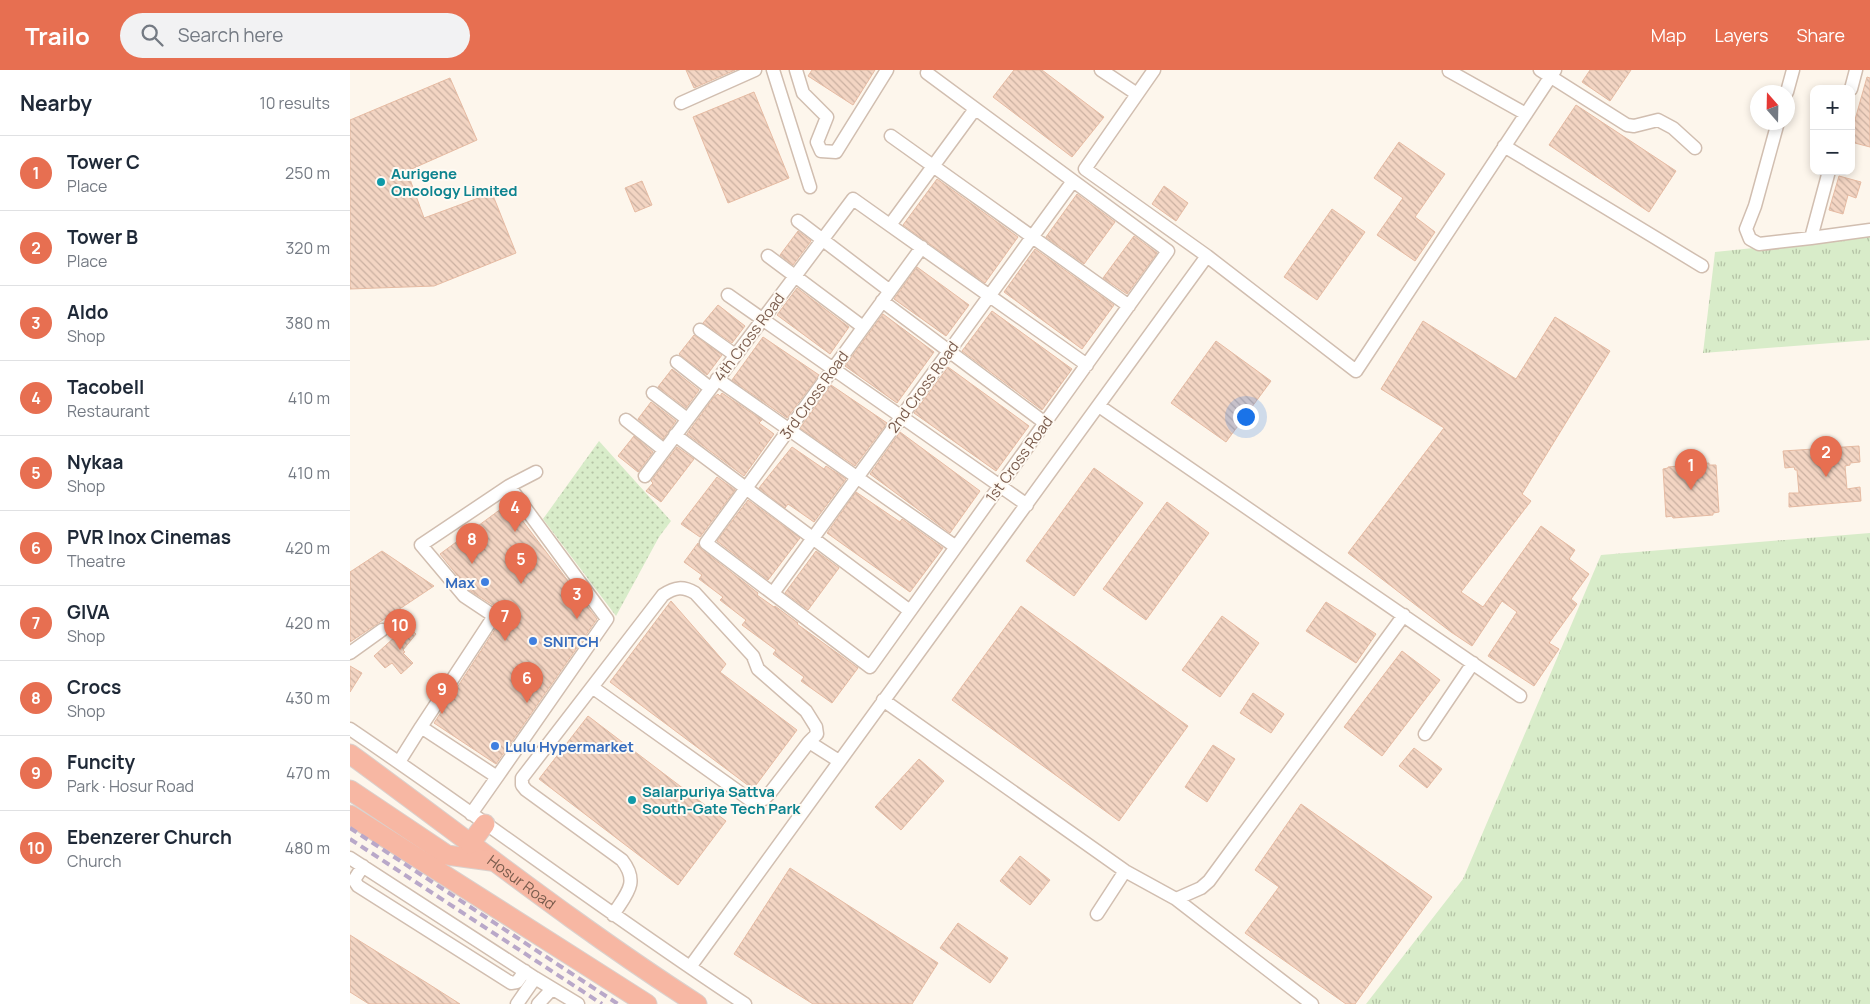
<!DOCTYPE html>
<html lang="en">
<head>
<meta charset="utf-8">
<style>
	:root { --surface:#fff; --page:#f2f2f3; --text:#1f2937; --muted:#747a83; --line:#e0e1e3; --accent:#e76f51 }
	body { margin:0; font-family:Manrope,sans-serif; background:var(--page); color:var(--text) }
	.controls { position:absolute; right:15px; top:15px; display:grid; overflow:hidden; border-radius:10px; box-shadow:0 2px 8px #0003 }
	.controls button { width:45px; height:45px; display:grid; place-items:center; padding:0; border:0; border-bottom:1px solid var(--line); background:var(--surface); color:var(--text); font:25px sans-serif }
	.compass { position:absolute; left:1400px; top:15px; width:45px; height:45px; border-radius:50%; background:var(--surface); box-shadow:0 2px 8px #0003; rotate:340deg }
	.you { position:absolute; left:895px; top:346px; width:18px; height:18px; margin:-12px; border:4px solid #fff; border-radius:50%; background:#1a73e8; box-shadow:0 0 0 8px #1a73e833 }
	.badge { display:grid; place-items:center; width:32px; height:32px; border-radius:50%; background:var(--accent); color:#fff; font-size:16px; font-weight:700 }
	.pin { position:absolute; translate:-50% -41px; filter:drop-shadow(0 1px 2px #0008) }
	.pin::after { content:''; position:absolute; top:26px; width:18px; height:15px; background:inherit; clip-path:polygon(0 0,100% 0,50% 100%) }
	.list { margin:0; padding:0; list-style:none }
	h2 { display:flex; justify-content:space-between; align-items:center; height:65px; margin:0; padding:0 20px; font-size:21px }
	h2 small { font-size:16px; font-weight:400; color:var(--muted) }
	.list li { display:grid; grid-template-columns:32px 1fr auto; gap:15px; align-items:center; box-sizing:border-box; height:75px; padding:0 20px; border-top:1px solid var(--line) }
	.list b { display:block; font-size:19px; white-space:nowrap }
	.list p { margin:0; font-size:16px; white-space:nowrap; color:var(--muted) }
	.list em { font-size:16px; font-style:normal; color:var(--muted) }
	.icon { flex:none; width:28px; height:28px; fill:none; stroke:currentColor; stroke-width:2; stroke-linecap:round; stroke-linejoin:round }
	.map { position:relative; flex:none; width:1520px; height:934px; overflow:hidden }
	header { display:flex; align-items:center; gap:30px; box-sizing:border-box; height:70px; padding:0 25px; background:var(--accent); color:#fff }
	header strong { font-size:24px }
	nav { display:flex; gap:28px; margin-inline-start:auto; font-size:18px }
	.search { width:350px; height:45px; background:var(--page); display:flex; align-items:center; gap:12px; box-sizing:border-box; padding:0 18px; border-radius:28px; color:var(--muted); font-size:19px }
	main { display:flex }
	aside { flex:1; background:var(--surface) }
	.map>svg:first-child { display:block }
	.grass { fill:url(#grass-tufts) }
	.park { fill:url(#park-dots) }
	.building { fill:url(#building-back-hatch); stroke:#e6bba3 }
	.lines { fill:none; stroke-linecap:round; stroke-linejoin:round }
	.minor-casing { stroke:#d1beb0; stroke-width:15 }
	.highway-casing { stroke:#dad1cd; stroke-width:21 }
	.minor { stroke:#fff; stroke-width:12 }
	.highway { stroke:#f7b7a3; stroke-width:19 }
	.rail { stroke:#b9a8c9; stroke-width:4; stroke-dasharray:8 5; stroke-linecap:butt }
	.culture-dot { fill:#0f9aa8; stroke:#fffaf3; stroke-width:2 }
	.shop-dot { fill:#3f7fe0; stroke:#fffaf3; stroke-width:2 }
	.labels { text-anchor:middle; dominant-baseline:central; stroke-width:4; stroke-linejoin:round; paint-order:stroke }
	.culture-label { font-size:15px; font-weight:bold; fill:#0d838f; stroke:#fffaf3; text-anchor:start }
	.street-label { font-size:15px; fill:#7a5c4d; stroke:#fffaf3 }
	.shop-label { font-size:15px; font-weight:bold; fill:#366cbe; stroke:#fffaf3; text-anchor:start }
</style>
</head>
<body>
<header>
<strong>Trailo</strong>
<div class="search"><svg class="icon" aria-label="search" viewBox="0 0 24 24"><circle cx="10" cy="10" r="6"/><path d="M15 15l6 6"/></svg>Search here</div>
<nav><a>Map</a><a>Layers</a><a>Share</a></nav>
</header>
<main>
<aside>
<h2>Nearby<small>10 results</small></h2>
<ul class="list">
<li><span class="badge">1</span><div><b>Tower C</b><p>Place</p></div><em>250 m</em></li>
<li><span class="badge">2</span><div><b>Tower B</b><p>Place</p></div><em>320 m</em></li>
<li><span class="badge">3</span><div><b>Aldo</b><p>Shop</p></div><em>380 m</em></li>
<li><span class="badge">4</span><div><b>Tacobell</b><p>Restaurant</p></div><em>410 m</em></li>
<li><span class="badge">5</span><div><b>Nykaa</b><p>Shop</p></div><em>410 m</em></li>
<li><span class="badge">6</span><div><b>PVR Inox Cinemas</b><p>Theatre</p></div><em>420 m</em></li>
<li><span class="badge">7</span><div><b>GIVA</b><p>Shop</p></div><em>420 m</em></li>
<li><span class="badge">8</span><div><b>Crocs</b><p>Shop</p></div><em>430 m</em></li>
<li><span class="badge">9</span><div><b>Funcity</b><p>Park · Hosur Road</p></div><em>470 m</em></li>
<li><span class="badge">10</span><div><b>Ebenzerer Church</b><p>Church</p></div><em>480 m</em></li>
</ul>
</aside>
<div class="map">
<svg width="1520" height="934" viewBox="0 0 1520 934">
	<defs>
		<pattern id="grass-tufts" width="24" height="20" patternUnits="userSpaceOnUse" patternTransform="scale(1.25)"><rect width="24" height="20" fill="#d8ecc9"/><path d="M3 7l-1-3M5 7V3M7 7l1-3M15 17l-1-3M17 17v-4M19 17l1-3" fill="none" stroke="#b4c2a5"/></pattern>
		<pattern id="park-dots" width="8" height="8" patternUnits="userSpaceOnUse" patternTransform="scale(1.25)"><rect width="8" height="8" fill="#d8ecc9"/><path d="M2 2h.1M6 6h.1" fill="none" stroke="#b4c2a5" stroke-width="1.8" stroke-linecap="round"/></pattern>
		<pattern id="building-back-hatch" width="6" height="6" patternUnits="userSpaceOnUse" patternTransform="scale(1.25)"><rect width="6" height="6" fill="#f3d5c3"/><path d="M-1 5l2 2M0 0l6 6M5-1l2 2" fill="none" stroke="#cab0a1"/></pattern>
	</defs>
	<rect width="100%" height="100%" fill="#fdf6ec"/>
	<!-- grass -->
	<path class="grass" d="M 1520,166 L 1520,270 L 1353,283 L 1365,182 Z
		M 1520,463 L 1520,934 L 1016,934 L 1113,809 L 1251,485 Z"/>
	<!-- park -->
	<path class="park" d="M 249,371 L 321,451 L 309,467 L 266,546 L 193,449 Z"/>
	<!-- building -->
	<path class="building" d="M 336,0 L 385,0 L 344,18 Z
		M 462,0 L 525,0 L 503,35 L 458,6 Z
		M 664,0 L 692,0 L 754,47 L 722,87 L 643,27 Z
		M 1240,0 L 1281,0 L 1260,31 L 1232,12 Z
		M 1517,7 L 1520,8 L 1520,77 L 1501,72 L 1501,64 Z
		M 100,8 L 127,70 L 57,101 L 74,148 L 142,123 L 166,183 L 84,216 L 0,219 L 0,50 Z
		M 404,22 L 439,108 L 378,133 L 343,47 Z
		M 1226,35 L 1326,101 L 1299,142 L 1199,75 Z
		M 1049,72 L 1095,104 L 1065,147 L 1085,162 L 1065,191 L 1027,165 L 1053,128 L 1024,108 Z
		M 1489,106 L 1511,112 L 1506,128 L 1498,125 L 1493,144 L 1479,140 Z
		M 587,109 L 668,167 L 635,213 L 553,155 Z
		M 292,111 L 302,135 L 285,142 L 275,118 Z
		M 814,116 L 838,133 L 826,151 L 802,134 Z
		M 727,124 L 765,152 L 734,194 L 696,167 Z
		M 982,139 L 1015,162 L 967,230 L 934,207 Z
		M 448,161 L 461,171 L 443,195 L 430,185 Z
		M 784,166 L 807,183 L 777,224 L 753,208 Z
		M 685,179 L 764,235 L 732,279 L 654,222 Z
		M 567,197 L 619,235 L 596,266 L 544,229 Z
		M 447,218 L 499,257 L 480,284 L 427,245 Z
		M 368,235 L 395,256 L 382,273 L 353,253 Z
		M 642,241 L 722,299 L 692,340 L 612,281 Z
		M 533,244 L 584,282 L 547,333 L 495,296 Z
		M 1205,247 L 1260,281 L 1172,424 L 1181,431 L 1111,522 L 1133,537 L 1191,456 L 1225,480 L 1219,489 L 1239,504 L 1221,529 L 1227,534 L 1199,573 L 1209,579 L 1184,616 L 1138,586 L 1167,542 L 1152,531 L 1122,576 L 1101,562 L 998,483 L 1094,358 L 1031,319 L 1073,251 L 1166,309 Z
		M 344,265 L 372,285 L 357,305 L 329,284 Z
		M 413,267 L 469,305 L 437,348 L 382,310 Z
		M 866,271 L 921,311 L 876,372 L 821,333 Z
		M 598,297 L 679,356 L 646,401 L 564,343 Z
		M 322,299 L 349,320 L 336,338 L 308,317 Z
		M 481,315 L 537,353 L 505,396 L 450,358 Z
		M 372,323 L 412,350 L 409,353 L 424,364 L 394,406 L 337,364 L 364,327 L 368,324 L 370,326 Z
		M 301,332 L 326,351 L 313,369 L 288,349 Z
		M 550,362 L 630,421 L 600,463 L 520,404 Z
		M 284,366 L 303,382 L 288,402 L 268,386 Z
		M 1509,376 L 1510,392 L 1500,393 L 1500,395 L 1495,396 L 1497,419 L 1510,417 L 1511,431 L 1439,437 L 1439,423 L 1449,423 L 1447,400 L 1445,400 L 1444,397 L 1435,398 L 1433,381 Z
		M 327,377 L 344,389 L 311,432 L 296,421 L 303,413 L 301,411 Z
		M 442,377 L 474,399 L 476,396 L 496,409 L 464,452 L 438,434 L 435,438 L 409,418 Z
		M 1359,393 L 1359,395 L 1366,395 L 1369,442 L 1363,443 L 1363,445 L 1323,448 L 1322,446 L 1316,447 L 1313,399 L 1318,398 L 1318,397 Z
		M 744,398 L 793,433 L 724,526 L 676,491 Z
		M 367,407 L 385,420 L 350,467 L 331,454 Z
		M 506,422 L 550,452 L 552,449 L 593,478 L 560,522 L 477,463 Z
		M 398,430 L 450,468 L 418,510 L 367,471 Z
		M 817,432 L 859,463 L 796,550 L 753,519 Z
		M 159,433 L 247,549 L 146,694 L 84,653 L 151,550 L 152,546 L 149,539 L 119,520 L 90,484 Z
		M 348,473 L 351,479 L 408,523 L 407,525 L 424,537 L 425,536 L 448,553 L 447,554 L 508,598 L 482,633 L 451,611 L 454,607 L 423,584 L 426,580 L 392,555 L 396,550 L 370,530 L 373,527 L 349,509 L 352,505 L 334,492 Z
		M 32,481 L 84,516 L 0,572 L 0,502 Z
		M 466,481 L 489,498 L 458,540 L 435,523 Z
		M 321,531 L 376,594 L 370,602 L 447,660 L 403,719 L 260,612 Z
		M 976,532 L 1026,564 L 1006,593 L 956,561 Z
		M 671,536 L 838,656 L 769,751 L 602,630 Z
		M 872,546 L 909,573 L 870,627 L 832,600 Z
		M 53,552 L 66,564 L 53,580 L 55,582 L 53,583 L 63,593 L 51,604 L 42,593 L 35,598 L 24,586 L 47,565 L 44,562 Z
		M 1052,581 L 1090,610 L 1032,686 L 994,657 Z
		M 0,596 L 12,603 L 0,622 Z
		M 903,623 L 934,644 L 921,663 L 890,643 Z
		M 238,646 L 376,751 L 328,815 L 189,709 Z
		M 863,675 L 885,689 L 857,732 L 835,717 Z
		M 1064,678 L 1092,699 L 1077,718 L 1049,696 Z
		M 569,689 L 594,711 L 551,760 L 525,737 Z
		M 951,734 L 1082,827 L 1005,934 L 996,934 L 895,863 L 929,817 L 905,800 Z
		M 670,786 L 700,810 L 680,835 L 650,811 Z
		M 440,798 L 588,893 L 562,934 L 463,934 L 384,884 Z
		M 608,853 L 658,888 L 640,913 L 590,878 Z
		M 0,865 L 77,913 L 110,934 L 19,934 L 0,922 Z"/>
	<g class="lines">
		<!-- minor casing -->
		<g class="minor-casing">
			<path id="minor" d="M 423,0 L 460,117
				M 446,0 L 453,23 L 477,47 L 467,72 L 471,81 L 486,82 L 537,0
				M 751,0 L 787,24
				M 804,0 L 735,99 L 857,186
				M 1190,0 L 1277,55 L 1284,56 L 1308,50 L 1323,58 L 1345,78
				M 1099,1 L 1176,44
				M 1501,19 L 1506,0
				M 1437,22 L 1443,0
				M 331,33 L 405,0
				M 1428,52 L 1405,136 L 1396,159 L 1400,169 L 1409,174 L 1461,168
				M 541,66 L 779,236
				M 1154,76 L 1352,196
				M 1479,101 L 1461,168 L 1520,160
				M 448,151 L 540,221
				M 540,155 L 625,39
				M 572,177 L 356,473 L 520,597 L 818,181 L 577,3
				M 418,186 L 513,257
				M 378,225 L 677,435
				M 532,231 L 695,353
				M 350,260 L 385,285
				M 327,292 L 360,318
				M 367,309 L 606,477
				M 303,323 L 337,349
				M 749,336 L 1170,626
				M 276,350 L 314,380
				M 325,365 L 560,541
				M 295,406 L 503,129 L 737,295
				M 159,416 L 186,402
				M 423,523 L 723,111
				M 0,583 L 32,560
				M 242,617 L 403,732 L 414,729 L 420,723 L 459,672
				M 533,630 L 775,801 L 826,829 L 851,818 L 859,811 L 1054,545
				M 71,657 L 144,546 L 114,526 L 71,475 L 159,416 L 257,549 L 147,707
				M 0,659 C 133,749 261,846 395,934
				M 1075,664 L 1123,593
				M 49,692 L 71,657 L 147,707 L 121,744
				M 0,788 L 185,908 L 228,934
				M 13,796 L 4,810 L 8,816 L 161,913 L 167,912 L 175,901
				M 826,829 L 962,934
				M 747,844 L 775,801
				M 263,845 C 276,824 290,813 272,790 L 176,720 L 172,715 L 172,708 L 313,525 C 325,517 333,516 345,523 L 403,586 L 408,599 L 456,641 L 466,657 L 467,664 L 459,672 L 489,691
				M 340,897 L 857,186 L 1006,301 L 1205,0
				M 167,934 L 185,908
				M 188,934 L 202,919"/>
		</g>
		<!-- highway casing -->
		<g class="highway-casing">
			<g id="highway">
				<path id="s1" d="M 0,684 C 115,768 227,857 347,934"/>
				<path d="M 0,720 L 97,785 L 141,791"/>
				<path d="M 0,745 L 297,934"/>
				<path d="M 120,774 L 135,754"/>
			</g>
		</g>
		<!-- minor -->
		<use href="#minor" class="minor"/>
		<!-- highway -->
		<use href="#highway" class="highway"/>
		<!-- rail -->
		<path class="rail" d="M 0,758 L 268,934
			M 0,769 L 252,934"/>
	</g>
	<!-- markers -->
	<g class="culture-dot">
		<circle cx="31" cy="112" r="5"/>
		<circle cx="282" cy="730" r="5"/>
	</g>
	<g class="shop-dot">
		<circle cx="135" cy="512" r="5"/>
		<circle cx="183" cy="571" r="5"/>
		<circle cx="145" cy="676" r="5"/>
	</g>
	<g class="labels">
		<!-- culture labels -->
		<g class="culture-label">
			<text x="41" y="103">Aurigene<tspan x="41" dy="17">Oncology Limited</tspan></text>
			<text x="292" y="721">Salarpuriya Sattva<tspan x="292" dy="17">South-Gate Tech Park</tspan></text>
		</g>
		<!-- street labels -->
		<g class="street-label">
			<text transform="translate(399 267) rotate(-53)">4th Cross Road</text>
			<text transform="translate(573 317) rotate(-54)">2nd Cross Road</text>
			<text transform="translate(464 325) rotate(-54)">3rd Cross Road</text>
			<text transform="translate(669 389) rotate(-54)">1st Cross Road</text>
			<text stroke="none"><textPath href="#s1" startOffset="214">Hosur Road</textPath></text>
		</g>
		<!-- shop labels -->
		<g class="shop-label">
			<text x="125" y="512" text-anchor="end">Max</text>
			<text x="193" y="571">SNITCH</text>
			<text x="155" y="676">Lulu Hypermarket</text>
		</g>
	</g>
</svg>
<div class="controls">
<button>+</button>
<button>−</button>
</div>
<svg class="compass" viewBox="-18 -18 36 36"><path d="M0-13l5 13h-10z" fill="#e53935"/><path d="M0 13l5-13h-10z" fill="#747a83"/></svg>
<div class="you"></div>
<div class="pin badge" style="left:1341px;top:420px">1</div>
<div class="pin badge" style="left:1476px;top:407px">2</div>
<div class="pin badge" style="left:227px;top:549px">3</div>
<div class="pin badge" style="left:165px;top:462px">4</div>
<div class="pin badge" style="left:171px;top:514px">5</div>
<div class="pin badge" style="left:177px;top:633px">6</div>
<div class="pin badge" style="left:155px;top:571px">7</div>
<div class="pin badge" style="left:122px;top:494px">8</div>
<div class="pin badge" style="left:92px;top:644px">9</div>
<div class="pin badge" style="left:50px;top:580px">10</div>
</div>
</main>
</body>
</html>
